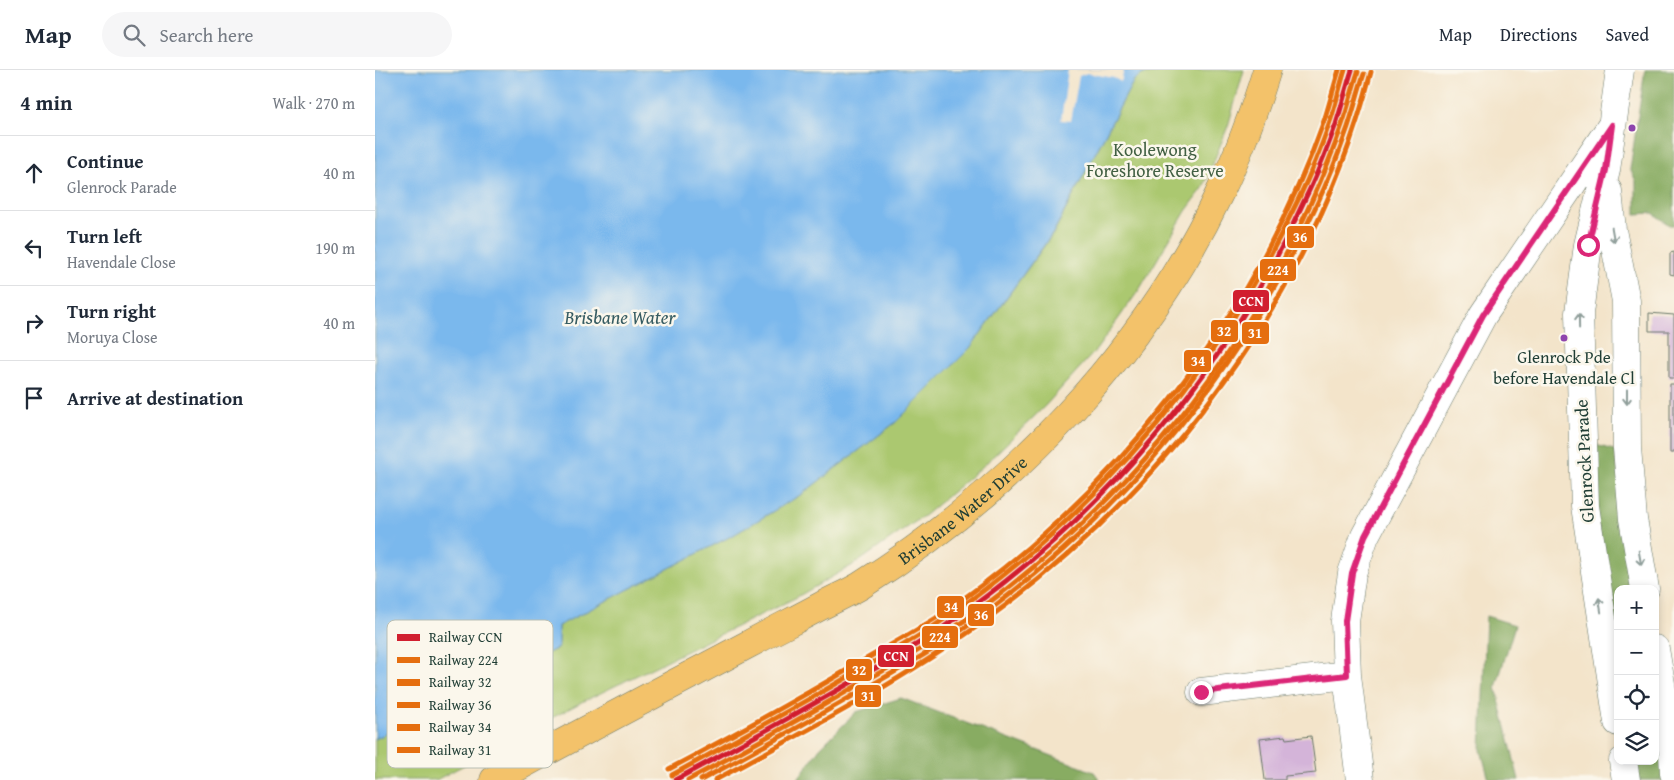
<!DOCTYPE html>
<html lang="en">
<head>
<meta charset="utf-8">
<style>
	:root { --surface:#fff; --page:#f6f6f7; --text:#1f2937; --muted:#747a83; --line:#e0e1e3 }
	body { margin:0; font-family:"Gentium Book Plus",serif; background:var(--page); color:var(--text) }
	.controls { position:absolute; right:15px; bottom:15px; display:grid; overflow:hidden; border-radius:10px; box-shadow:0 2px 8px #0003 }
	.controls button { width:45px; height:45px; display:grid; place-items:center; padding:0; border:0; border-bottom:1px solid var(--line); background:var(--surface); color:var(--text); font:25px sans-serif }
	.stop { position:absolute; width:15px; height:15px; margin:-11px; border:4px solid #db2777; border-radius:50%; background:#fff }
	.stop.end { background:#db2777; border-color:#fff; box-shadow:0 1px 5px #0008 }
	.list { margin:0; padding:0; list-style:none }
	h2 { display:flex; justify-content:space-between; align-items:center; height:65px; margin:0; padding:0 20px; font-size:21px }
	h2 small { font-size:16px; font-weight:400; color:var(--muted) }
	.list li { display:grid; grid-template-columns:32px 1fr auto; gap:15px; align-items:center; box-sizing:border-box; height:75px; padding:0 20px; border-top:1px solid var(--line) }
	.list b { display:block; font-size:19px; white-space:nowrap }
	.list p { margin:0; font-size:16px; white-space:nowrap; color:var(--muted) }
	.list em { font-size:16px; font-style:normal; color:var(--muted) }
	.icon { flex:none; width:28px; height:28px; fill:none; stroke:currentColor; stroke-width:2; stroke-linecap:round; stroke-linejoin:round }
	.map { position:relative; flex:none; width:1299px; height:710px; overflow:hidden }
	header { display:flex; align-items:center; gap:30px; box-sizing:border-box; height:70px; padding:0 25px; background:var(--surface); border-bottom:1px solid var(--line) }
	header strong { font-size:24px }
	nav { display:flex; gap:28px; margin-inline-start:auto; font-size:18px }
	.search { width:350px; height:45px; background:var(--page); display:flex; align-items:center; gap:12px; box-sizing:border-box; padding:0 18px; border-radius:28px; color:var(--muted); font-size:19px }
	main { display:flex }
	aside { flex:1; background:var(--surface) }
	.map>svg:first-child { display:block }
	.green { fill:#abc86f; stroke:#658252 }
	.forest { fill:#88ac62; stroke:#54744b }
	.water { fill:#7ab8ed; stroke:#4c7a90 }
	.pier { fill:#f3e4ca }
	.building { fill:#d4b4d9 }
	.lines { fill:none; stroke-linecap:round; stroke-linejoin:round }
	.minor-casing { stroke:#697768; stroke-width:29 }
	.major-casing { stroke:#697768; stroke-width:29 }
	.minor { stroke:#fff; stroke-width:28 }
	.major { stroke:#f3c26a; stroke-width:28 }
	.rail-1-casing { stroke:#fbf7ec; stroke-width:9 }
	.rail-2-casing { stroke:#fbf7ec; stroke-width:9 }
	.rail-3-casing { stroke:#fbf7ec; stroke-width:9 }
	.rail-4-casing { stroke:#fbf7ec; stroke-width:9 }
	.rail-5-casing { stroke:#fbf7ec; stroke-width:9 }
	.rail-6-casing { stroke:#fbf7ec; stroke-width:9 }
	.rail-1 { stroke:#d11f2f; stroke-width:5 }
	.rail-2 { stroke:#e56e0f; stroke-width:5 }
	.rail-3 { stroke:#e56e0f; stroke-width:5 }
	.rail-4 { stroke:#e56e0f; stroke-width:5 }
	.rail-5 { stroke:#e56e0f; stroke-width:5 }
	.rail-6 { stroke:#e56e0f; stroke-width:5 }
	.oneway { stroke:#8f9e9a }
	.route { stroke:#db2777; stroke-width:6 }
	.bus-dot { fill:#8e44ad; stroke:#fbf7ec; stroke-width:2 }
	.labels { text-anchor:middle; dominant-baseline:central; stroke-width:5; stroke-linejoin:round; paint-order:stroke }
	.bus-label { font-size:17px; fill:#1f3d34; stroke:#fbf7ec }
	.park-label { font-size:18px; fill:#426043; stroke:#fbf7ec }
	.street-label { font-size:18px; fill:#1f3d34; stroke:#fbf7ec }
	.water-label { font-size:19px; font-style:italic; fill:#365c62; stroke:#fbf7ec }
	.key { fill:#fbf7ec; stroke:#b9bfb5; stroke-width:1 }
	.key-label { font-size:14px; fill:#1f3d34 }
	.line-badge { stroke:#fbf7ec; stroke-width:2 }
	.badge-label { font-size:14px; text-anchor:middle; font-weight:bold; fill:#fff }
</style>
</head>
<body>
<header>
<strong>Map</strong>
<div class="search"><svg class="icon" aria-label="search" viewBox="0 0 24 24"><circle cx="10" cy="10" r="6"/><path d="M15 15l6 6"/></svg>Search here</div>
<nav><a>Map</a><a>Directions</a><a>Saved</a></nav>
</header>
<main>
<aside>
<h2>4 min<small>Walk · 270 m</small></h2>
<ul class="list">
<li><svg class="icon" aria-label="ahead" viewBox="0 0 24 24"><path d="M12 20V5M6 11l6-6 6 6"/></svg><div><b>Continue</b><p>Glenrock Parade</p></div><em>40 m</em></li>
<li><svg class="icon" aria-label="left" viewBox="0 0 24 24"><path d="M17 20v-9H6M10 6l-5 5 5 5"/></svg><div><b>Turn left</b><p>Havendale Close</p></div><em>190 m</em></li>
<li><svg class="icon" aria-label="right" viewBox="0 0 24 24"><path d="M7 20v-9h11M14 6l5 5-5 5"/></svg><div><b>Turn right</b><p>Moruya Close</p></div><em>40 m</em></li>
<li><svg class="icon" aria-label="arrive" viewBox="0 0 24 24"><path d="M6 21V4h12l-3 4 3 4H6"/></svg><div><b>Arrive at destination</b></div></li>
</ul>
</aside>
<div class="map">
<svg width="1299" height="710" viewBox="0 0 1299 710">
	<rect width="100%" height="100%" fill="#fbf7ec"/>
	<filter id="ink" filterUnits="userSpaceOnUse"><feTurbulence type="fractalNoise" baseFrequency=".02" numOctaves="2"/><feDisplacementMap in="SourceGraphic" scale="10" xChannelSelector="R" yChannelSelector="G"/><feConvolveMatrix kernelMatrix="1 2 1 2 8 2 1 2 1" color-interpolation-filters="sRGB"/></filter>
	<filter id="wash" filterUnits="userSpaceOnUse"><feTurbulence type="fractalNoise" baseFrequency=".0096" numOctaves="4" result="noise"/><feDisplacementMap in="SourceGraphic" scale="20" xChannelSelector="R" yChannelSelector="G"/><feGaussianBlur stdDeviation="1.12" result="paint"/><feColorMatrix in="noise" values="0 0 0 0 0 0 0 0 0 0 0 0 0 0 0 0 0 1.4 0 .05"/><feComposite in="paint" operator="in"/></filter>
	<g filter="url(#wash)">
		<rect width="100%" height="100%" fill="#f3e4ca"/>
		<!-- green -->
		<path class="green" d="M 783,0 L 869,0 L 853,56 L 828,118 L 811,141 L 764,220 L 721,280 L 669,337 L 607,397 L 550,445 L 483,492 L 422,527 L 203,634 L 61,710 L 0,710 L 0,669 L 183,578 L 183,556 L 360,464 L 427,424 L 521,352 L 595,278 L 678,164 L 759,10 L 768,4 L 782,3 Z"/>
		<!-- forest -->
		<path class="forest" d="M 1270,0 L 1299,0 L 1299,155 L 1294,155 L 1278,143 L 1261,144 L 1261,111 L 1255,99 Z
			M 1209,372 L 1239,380 L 1264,519 L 1243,519 L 1243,575 Z
			M 1111,546 L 1140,555 L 1121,617 L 1144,710 L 1114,710 L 1106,680 Z
			M 1280,608 L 1293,710 L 1262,710 L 1259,691 L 1280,691 Z
			M 526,628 L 719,702 L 725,710 L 422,710 L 445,678 L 481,642 Z"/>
		<!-- water -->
		<path class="water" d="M 0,0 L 783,0 L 783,3 L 768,4 L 759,10 L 678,163 L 595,278 L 521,352 L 427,424 L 360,464 L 183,556 L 183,578 L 0,669 Z"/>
		<!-- pier -->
		<path class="pier" d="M 693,0 L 749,0 L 746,12 L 739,8 L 712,3 L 704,6 L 696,51 L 686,50 Z"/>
		<g id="blocks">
			<!-- building -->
			<path class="building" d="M 1299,182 L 1299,205 L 1295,204 L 1295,183 Z
				M 1274,243 L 1299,245 L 1299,308 L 1294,308 L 1294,261 L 1274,261 Z
				M 1295,314 L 1299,314 L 1299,383 L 1295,383 Z
				M 910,666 L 911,669 L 936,666 L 941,703 L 910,706 L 910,710 L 890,710 L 885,669 Z"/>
		</g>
	</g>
	<g filter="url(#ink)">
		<use href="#blocks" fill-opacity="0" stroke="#697768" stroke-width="1"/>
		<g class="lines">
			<!-- minor casing -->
			<g class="minor-casing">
				<path id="minor" d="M 1233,121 L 1237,160 L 1251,231 L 1252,378 L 1258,449 L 1270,519
					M 1280,579 L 1298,684 L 1299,703
					M 826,622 L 972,605
					M 1243,652 L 1210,436 L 1204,243 L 1213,175 L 1231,100 L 1245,0
					M 1248,691 L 1251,710
					M 985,710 L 972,605 L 970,551 L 977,503 L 990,466 L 1108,245 L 1237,55"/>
			</g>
			<!-- major casing -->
			<g class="major-casing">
				<g id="major">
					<path id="s1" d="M 119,710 C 203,664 289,619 374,574 C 398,561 422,549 446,536 C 459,529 473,523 485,516 C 637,420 768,285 845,122 C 864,83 879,42 892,0"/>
				</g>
			</g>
			<!-- minor -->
			<use href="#minor" class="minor"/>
			<!-- major -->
			<use href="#major" class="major"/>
			<!-- rail-1 casing -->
			<g class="rail-1-casing">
				<path id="rail-1" d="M 300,710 C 363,676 425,642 487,606 C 515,590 543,575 570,556 C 726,449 852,302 930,129 C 942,105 952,79 961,54 C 967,36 971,18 977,0"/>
			</g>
			<!-- rail-2 casing -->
			<g class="rail-2-casing">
				<path id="rail-2" d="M 313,710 C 373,678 432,645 490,611 C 518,595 546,580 573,562 C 729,455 861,305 937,130 C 948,106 958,81 967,55 C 973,38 977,20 983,2"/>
			</g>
			<!-- rail-3 casing -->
			<g class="rail-3-casing">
				<path id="rail-3" d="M 297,705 C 359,671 422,637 483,601 C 511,585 539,570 565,552 C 723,444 843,300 924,128 C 936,103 947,75 956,49 C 961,33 965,16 970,0"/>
			</g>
			<!-- rail-4 casing -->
			<g class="rail-4-casing">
				<path id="rail-4" d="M 326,710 C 382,680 438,649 493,617 C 521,601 549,586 575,568 C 736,459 859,311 941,136 C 953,111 964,83 973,57 C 979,39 983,21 989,4"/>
			</g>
			<!-- rail-5 casing -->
			<g class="rail-5-casing">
				<path id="rail-5" d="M 294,699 C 356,666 418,632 479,596 C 506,580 534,565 561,548 C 738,428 879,250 950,48 C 955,32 959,16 964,0"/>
			</g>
			<!-- rail-6 casing -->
			<g class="rail-6-casing">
				<path id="rail-6" d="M 340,710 C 431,661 524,613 608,552 C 791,421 940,222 996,2"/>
			</g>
			<!-- rail-1 -->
			<use href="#rail-1" class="rail-1"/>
			<!-- rail-2 -->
			<use href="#rail-2" class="rail-2"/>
			<!-- rail-3 -->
			<use href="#rail-3" class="rail-3"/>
			<!-- rail-4 -->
			<use href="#rail-4" class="rail-4"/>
			<!-- rail-5 -->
			<use href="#rail-5" class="rail-5"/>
			<!-- rail-6 -->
			<use href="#rail-6" class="rail-6"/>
		</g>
		<!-- one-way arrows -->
		<defs><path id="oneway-shaft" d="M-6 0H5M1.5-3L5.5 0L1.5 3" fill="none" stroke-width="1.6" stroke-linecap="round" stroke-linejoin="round" transform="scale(1.25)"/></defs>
		<g class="oneway">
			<use href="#oneway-shaft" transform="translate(1238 165) rotate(80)"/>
			<use href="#oneway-shaft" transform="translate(1204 251) rotate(-91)"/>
			<use href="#oneway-shaft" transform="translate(1252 327) rotate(90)"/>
			<use href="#oneway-shaft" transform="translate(1265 488) rotate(80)"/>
			<use href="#oneway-shaft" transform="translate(1225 535) rotate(-99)"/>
		</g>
	</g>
	<g class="lines" filter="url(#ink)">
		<!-- route -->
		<path class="route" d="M 826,622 L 972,605 L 970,551 L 977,503 L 990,466 L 1108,245 L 1237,55 L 1231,100 L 1213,175"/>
	</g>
	<!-- markers -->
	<g class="bus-dot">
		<circle cx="1257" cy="58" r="4.5"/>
		<circle cx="1189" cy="268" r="4.5"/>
	</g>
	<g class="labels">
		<!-- bus labels -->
		<g class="bus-label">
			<text x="1189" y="286">Glenrock Pde<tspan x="1189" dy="21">before Havendale Cl</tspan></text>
		</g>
		<!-- park labels -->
		<g class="park-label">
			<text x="780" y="79">Koolewong<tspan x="780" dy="21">Foreshore Reserve</tspan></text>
		</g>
		<!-- street labels -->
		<g class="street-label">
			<text transform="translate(1209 391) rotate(-93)">Glenrock Parade</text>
			<text stroke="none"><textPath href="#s1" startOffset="542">Brisbane Water Drive</textPath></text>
		</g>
		<!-- water labels -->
		<g class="water-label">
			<text x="245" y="247">Brisbane Water</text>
		</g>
	</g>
	<!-- legend -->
	<rect x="12" y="550" width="166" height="148" rx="8" class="key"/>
	<rect x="22" y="564" width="23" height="7" fill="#d11f2f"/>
	<rect x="22" y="587" width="23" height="6" fill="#e56e0f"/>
	<rect x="22" y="609" width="23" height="7" fill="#e56e0f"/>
	<rect x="22" y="632" width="23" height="6" fill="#e56e0f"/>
	<rect x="22" y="654" width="23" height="7" fill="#e56e0f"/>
	<rect x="22" y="677" width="23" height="6" fill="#e56e0f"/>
	<g class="key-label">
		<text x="54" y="572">Railway CCN</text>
		<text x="54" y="595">Railway 224</text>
		<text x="54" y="617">Railway 32</text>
		<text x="54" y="640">Railway 36</text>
		<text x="54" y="662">Railway 34</text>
		<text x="54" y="685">Railway 31</text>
	</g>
	<g class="line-badge">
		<rect x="911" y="155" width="29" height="24" rx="5" fill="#e56e0f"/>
		<rect x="884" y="188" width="38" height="24" rx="5" fill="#e56e0f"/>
		<rect x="857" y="219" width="38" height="24" rx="5" fill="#d11f2f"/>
		<rect x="835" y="249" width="29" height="24" rx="5" fill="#e56e0f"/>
		<rect x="866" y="251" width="29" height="24" rx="5" fill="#e56e0f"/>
		<rect x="808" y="279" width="29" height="24" rx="5" fill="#e56e0f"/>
		<rect x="561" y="525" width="29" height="24" rx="5" fill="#e56e0f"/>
		<rect x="592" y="533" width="28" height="24" rx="5" fill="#e56e0f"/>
		<rect x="546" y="555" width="38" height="24" rx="5" fill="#e56e0f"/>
		<rect x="502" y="574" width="38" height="24" rx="5" fill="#d11f2f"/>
		<rect x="470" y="588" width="28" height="24" rx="5" fill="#e56e0f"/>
		<rect x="479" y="614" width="28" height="24" rx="5" fill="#e56e0f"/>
	</g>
	<g class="badge-label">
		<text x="925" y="172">36</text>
		<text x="903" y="205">224</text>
		<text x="876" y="236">CCN</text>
		<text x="849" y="266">32</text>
		<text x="880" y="268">31</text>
		<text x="823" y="296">34</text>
		<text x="576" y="542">34</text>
		<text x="606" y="550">36</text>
		<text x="565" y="572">224</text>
		<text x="521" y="591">CCN</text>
		<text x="484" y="605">32</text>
		<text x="493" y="631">31</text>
	</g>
</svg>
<div class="controls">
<button>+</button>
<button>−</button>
<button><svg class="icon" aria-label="locate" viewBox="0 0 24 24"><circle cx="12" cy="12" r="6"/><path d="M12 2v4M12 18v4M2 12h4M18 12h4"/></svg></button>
<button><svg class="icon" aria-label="layers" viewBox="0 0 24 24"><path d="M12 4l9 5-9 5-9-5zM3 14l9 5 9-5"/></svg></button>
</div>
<div class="stop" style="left:1213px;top:175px"></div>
<div class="stop end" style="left:826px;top:622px"></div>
</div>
</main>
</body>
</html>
